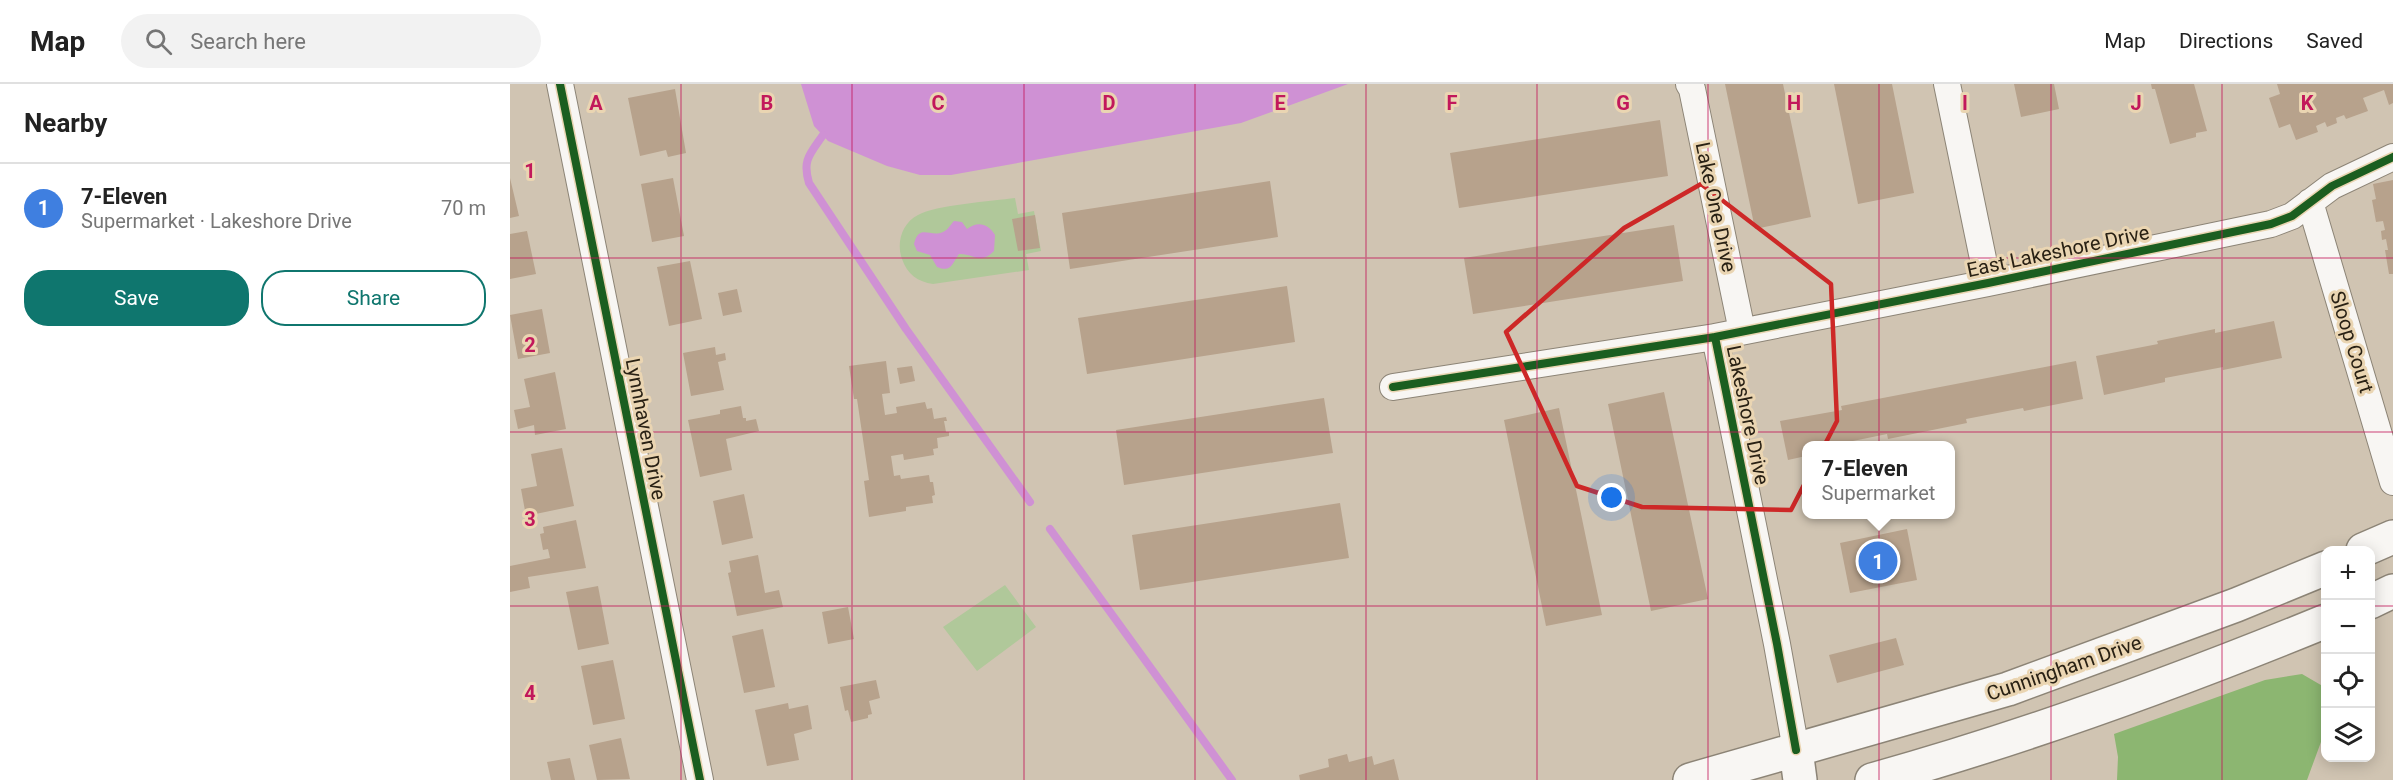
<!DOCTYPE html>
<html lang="en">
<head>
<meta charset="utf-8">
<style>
	:root { --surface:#fff; --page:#f2f2f2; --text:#222; --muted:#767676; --line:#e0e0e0; --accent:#0f766e }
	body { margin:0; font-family:Roboto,sans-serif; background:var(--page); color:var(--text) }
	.controls { position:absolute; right:18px; bottom:18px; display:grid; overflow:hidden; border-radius:12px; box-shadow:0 3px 15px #0003 }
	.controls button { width:54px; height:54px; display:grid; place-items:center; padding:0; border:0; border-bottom:2px solid var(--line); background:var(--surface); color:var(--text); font:30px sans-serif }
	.you { position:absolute; left:1102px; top:414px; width:21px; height:21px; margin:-15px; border:4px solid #fff; border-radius:50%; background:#1a73e8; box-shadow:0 0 0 9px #1a73e833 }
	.badge { display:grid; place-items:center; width:39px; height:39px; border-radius:50%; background:var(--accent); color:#fff; font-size:20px; font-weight:700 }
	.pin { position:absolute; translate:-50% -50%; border:3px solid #fff; box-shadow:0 2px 6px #0006 }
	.popup { position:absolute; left:1292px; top:357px; width:153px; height:78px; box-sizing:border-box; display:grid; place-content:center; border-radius:12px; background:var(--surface); filter:drop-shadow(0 2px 4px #0005); font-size:20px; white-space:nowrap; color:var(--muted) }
	.popup b { font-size:22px; color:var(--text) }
	.popup::after { content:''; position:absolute; left:50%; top:100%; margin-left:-12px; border:12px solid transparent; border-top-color:var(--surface) }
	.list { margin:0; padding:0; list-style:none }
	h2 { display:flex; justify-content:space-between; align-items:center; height:78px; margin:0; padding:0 24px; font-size:26px }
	h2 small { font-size:20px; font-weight:400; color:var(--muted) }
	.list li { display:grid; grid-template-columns:39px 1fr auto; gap:18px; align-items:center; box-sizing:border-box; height:90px; padding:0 24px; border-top:2px solid var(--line) }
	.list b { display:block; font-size:22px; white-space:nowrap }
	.list p { margin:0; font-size:20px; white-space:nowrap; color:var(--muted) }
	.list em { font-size:20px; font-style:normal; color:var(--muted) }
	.actions { display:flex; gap:12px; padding:18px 24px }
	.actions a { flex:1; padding:14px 0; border:2px solid var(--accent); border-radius:24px; text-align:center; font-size:21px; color:var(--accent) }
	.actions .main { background:var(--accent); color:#fff }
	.icon { flex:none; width:33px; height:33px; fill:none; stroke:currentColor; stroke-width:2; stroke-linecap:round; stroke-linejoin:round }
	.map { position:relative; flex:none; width:1883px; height:696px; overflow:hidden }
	header { display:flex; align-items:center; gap:36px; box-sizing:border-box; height:84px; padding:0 30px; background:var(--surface); border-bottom:2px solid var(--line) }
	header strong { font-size:28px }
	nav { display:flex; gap:33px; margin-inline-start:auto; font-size:21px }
	.search { width:420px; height:54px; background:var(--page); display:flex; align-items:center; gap:15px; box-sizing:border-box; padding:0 21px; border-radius:33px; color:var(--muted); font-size:22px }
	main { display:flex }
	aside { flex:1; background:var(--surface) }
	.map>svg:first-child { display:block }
	.green { fill:#b0c89a }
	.forest { fill:#8cb671 }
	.water { fill:#cf91d4 }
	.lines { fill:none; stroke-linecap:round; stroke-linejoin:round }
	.stream { stroke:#cf91d4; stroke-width:8 }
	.building { fill:#b7a28c }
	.street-casing { stroke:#8c8476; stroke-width:28 }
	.secondary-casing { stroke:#8c8476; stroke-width:36 }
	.street { stroke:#f8f6f3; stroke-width:26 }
	.secondary { stroke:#f8f6f3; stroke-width:33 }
	.cycleway-casing { stroke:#ead5b2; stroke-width:11 }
	.cycleway { stroke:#1b5e20; stroke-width:8 }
	.marked { fill:none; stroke:#cd2827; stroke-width:4.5; stroke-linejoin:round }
	.grid { fill:none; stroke:#c2185b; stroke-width:1.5; stroke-opacity:0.55 }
	.labels { text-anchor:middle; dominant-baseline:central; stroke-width:6; stroke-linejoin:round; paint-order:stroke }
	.street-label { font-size:20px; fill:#292114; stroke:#ead5b2 }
	.grid-label { font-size:20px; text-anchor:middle; font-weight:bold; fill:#c2185b; stroke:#ead5b2; stroke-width:6; stroke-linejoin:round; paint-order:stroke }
</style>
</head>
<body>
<header>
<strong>Map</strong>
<div class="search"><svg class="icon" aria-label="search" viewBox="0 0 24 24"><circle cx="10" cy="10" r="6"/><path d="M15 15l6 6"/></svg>Search here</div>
<nav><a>Map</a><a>Directions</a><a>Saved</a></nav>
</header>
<main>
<aside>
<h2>Nearby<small></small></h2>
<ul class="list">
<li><span class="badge" style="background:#3f7fe0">1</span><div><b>7-Eleven</b><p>Supermarket · Lakeshore Drive</p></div><em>70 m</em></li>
</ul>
<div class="actions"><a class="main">Save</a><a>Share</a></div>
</aside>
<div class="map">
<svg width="1883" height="696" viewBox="0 0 1883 696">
	<rect width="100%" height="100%" fill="#d0c4b2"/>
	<!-- green -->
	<path class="green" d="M 505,114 L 508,130 L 524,127 L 531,167 L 516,170 L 519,186 L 423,200 C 408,198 397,190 392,175 C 386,159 392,139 408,131 C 425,121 483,117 505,114 Z
		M 495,501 L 526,543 L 467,587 L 433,543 Z"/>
	<!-- forest -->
	<path class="forest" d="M 1792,590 L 1816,604 L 1815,647 L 1797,696 L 1607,696 L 1608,673 L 1604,650 L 1755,596 Z"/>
	<!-- water -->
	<path class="water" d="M 291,0 L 838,0 L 731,39 L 441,91 L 410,91 L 377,82 L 318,57 L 304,42 Z
		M 444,137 L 452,138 L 457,145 C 467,137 478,139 485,151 L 484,167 C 469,182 464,169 449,170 C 442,179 442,189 427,183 L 420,171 L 407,167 L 404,160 C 409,139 420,154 433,148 C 438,146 440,141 444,137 Z"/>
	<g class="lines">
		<!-- stream -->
		<path class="stream" d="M 313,51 C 300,70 292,76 299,99 L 396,245 L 520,418
			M 540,445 L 722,696"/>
	</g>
	<!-- building -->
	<path class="building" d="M 1215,0 L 1273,0 L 1301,133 L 1245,145 Z
		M 1324,0 L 1382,0 L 1404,109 L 1348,120 Z
		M 1504,0 L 1544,0 L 1549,25 L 1511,33 Z
		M 1641,0 L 1684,0 L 1697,47 L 1686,49 L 1686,53 L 1660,60 L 1645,5 L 1642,5 Z
		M 1767,0 L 1883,0 L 1883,19 L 1879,21 L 1874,6 L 1853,14 L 1858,27 L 1836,35 L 1834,31 L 1826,34 L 1827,39 L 1817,43 L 1815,38 L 1806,42 L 1808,48 L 1786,56 L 1780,40 L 1769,44 L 1759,14 L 1770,10 Z
		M 165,5 L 176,69 L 158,73 L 156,66 L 130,72 L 118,14 Z
		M 1150,36 L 1158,92 L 949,124 L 940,69 Z
		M 0,94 L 9,132 L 0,134 Z
		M 163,94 L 174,152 L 142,158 L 131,100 Z
		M 1883,96 L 1883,190 L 1879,190 L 1875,166 L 1878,166 L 1876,155 L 1872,156 L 1871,147 L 1875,146 L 1873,137 L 1866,138 L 1862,116 L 1866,115 L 1863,100 Z
		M 760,97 L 768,153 L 560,185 L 552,129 Z
		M 525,131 L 530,164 L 508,167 L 502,135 Z
		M 1164,141 L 1173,197 L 963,230 L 954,174 Z
		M 17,147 L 26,190 L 0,195 L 0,150 Z
		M 180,177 L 192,235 L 159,242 L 147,183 Z
		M 777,202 L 785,258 L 577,290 L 568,234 Z
		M 227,205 L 232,228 L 213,232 L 208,209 Z
		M 32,225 L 40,269 L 8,275 L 0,231 Z
		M 1764,237 L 1772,274 L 1713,286 L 1713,283 L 1655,294 L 1655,298 L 1594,311 L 1586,272 L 1648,260 L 1647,257 L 1705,245 L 1705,249 Z
		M 205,263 L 206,271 L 215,269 L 216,276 L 208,278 L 214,306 L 181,312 L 173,269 Z
		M 376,277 L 380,309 L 372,310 L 375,331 L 387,329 L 386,323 L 415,318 L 417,325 L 422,324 L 424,335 L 436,333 L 437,337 L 434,337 L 436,348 L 439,348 L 439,352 L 427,354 L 428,364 L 423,365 L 424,371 L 394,376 L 393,370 L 381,372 L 384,392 L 390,391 L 391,395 L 419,391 L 420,398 L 423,398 L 425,411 L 422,412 L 423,419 L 396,423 L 396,427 L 359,433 L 354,397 L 359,396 L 347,315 L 344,315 L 339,282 Z
		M 1566,277 L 1573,315 L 1514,327 L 1513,324 L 1456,335 L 1457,339 L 1378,355 L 1377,350 L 1338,358 L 1339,362 L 1296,362 L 1296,372 L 1278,376 L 1270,337 L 1332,326 L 1331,322 Z
		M 402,282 L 405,297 L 390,300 L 387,284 Z
		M 45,288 L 56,345 L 25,351 L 24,341 L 8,345 L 4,326 L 20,323 L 14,295 Z
		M 1154,308 L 1198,515 L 1141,527 L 1098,320 Z
		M 814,314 L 823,369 L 614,401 L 606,346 Z
		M 231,322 L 233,334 L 236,334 L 236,337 L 246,335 L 249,347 L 216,355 L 222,386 L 190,393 L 178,336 L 210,330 L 210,326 Z
		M 1049,324 L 1092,531 L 1036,542 L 994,336 Z
		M 52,364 L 64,422 L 16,432 L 11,405 L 27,402 L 21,370 Z
		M 234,410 L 243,454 L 212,461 L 203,417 Z
		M 830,419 L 839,474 L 630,506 L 622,451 Z
		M 66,436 L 76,484 L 18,493 L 20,504 L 0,508 L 0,482 L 40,474 L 38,465 L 33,466 L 30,450 L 34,449 L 33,443 Z
		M 1397,445 L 1407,496 L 1340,509 L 1330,459 Z
		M 248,471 L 255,509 L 269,506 L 273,523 L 227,532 L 218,489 L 221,488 L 219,477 Z
		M 88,502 L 99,560 L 68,566 L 56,508 Z
		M 338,523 L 344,555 L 318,560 L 312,528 Z
		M 253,545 L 265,603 L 234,609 L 222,552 Z
		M 1386,554 L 1394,581 L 1327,599 L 1319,571 Z
		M 103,576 L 115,635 L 83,641 L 71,582 Z
		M 366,596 L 370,614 L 359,617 L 362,630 L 358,631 L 358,634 L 341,638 L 338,626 L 335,627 L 330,603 Z
		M 278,619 L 279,625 L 298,621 L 302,645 L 284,650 L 289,676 L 257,682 L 245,626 Z
		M 111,654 L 120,695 L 87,696 L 79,661 Z
		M 837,670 L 839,678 L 862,672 L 864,681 L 884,675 L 889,696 L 790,696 L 789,691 L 819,683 L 818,675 Z
		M 60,674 L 65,696 L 41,696 L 37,678 Z"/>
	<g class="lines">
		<!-- street casing -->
		<g class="street-casing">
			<path id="street" d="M 50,0 L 190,696
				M 1179,0 L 1182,5 L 1232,247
				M 1437,0 L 1478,199
				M 1800,118 L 1883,398
				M 1205,253 L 1267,560 L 1286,666
				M 883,303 L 1205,253 L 1478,199 L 1761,140 L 1782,132 L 1822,102 L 1883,73"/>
		</g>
		<!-- secondary casing -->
		<g class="secondary-casing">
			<path id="secondary" d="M 1853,466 L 1883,453
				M 1860,518 L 1883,507
				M 1286,666 L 1290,696
				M 1180,696 L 1498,605 L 1726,521 L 1816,484
				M 1362,696 C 1517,653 1667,598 1816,537"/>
		</g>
		<!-- street -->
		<use href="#street" class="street"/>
		<!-- secondary -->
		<use href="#secondary" class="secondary"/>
		<!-- cycleway casing -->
		<g class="cycleway-casing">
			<path id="cycleway" d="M 50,0 L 190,696
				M 1205,253 L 1267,560 L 1286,666
				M 883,303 L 1205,253 L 1478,199 L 1761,140 L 1782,132 L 1822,102 L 1883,73"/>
		</g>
		<!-- cycleway -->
		<use href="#cycleway" class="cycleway"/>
	</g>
	<!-- marked area -->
	<path class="marked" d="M 1191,100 L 1321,200 L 1327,337 L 1281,426 L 1132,423 L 1067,402 L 996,248 L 1114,144 Z"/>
	<!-- grid -->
	<path class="grid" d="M 171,0 L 171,696M 342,0 L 342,696M 514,0 L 514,696M 685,0 L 685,696M 856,0 L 856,696M 1027,0 L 1027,696M 1198,0 L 1198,696M 1369,0 L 1369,696M 1541,0 L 1541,696M 1712,0 L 1712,696M 0,174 L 1883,174M 0,348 L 1883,348M 0,522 L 1816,522M 1860,522 L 1883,522"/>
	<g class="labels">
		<!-- street labels -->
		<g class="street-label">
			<text transform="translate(1206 123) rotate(78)">Lake One Drive</text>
			<text transform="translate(1548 167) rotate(-12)">East Lakeshore Drive</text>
			<text transform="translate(1842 258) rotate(73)">Sloop Court</text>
			<text transform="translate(1238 331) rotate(78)">Lakeshore Drive</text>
			<text transform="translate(136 345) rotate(79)">Lynnhaven Drive</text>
			<text transform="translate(1554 584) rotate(-19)">Cunningham Drive</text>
		</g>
	</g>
	<g class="grid-label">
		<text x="86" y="26">A</text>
		<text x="257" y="26">B</text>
		<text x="428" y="26">C</text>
		<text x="599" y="26">D</text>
		<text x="770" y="26">E</text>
		<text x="942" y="26">F</text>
		<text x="1113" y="26">G</text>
		<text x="1284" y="26">H</text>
		<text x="1455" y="26">I</text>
		<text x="1626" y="26">J</text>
		<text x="1797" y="26">K</text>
		<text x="20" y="94">1</text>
		<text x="20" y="268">2</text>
		<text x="20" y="442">3</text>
		<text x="20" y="616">4</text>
	</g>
</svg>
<div class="controls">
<button>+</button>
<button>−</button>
<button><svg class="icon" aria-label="locate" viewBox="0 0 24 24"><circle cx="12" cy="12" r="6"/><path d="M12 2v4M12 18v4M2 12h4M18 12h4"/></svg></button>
<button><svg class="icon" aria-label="layers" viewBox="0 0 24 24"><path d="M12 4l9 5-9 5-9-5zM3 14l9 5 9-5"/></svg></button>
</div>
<div class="you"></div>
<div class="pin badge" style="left:1368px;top:477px;background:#3f7fe0">1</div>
<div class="popup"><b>7-Eleven</b>Supermarket</div>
</div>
</main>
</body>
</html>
